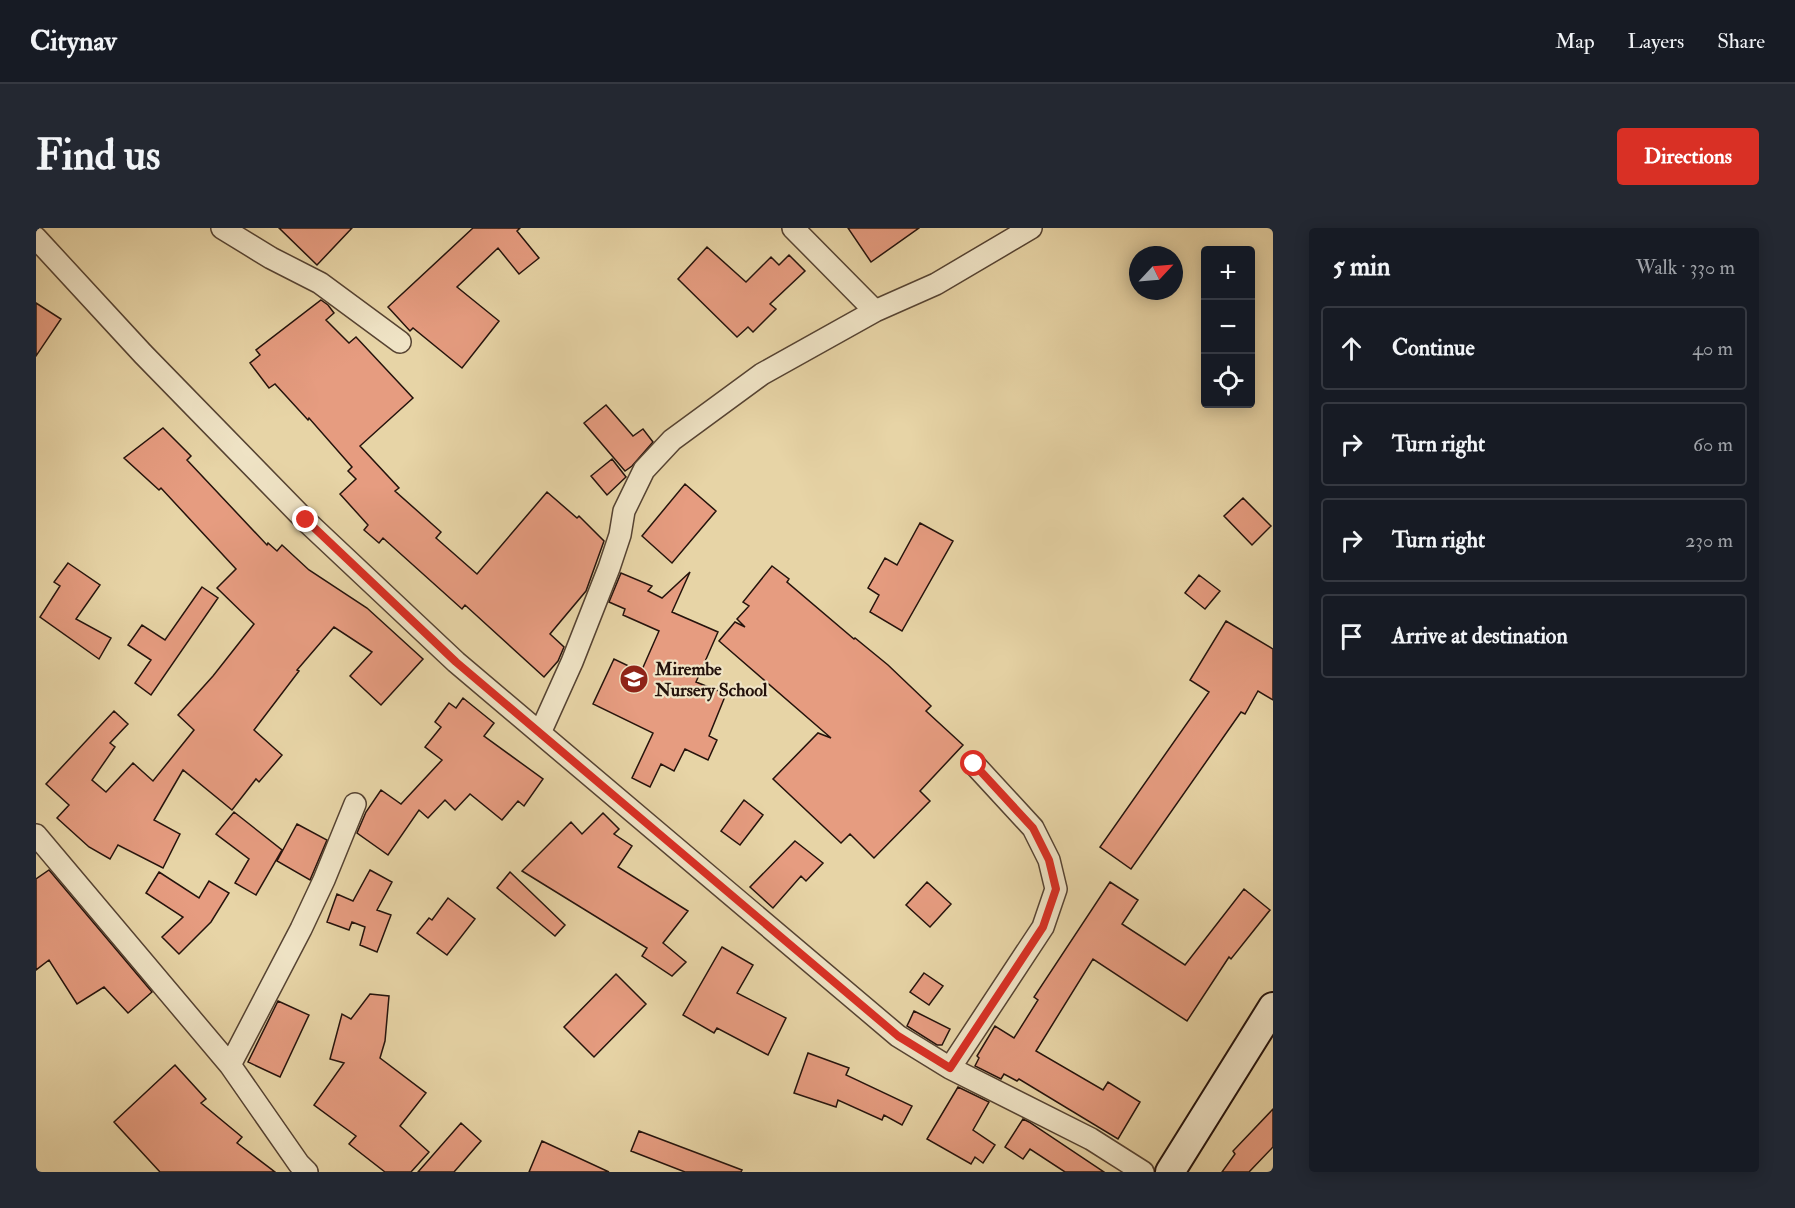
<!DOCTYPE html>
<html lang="en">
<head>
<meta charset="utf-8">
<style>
	:root { --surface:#171b24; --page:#242831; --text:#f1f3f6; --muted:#9ea1a6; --line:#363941; --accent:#d93025 }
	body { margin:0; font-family:"IM FELL Double Pica",serif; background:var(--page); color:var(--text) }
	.controls { position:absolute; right:18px; top:18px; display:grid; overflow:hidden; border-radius:6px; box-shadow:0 3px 15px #0003 }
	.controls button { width:54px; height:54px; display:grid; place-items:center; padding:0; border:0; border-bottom:2px solid var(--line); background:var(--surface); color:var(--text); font:30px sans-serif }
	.compass { position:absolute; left:1093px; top:18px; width:54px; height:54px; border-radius:50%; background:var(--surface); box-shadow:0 3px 15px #0003; rotate:64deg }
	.stop { position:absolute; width:18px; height:18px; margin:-14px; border:4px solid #d93025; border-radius:50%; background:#fff }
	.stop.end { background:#d93025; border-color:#fff; box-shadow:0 2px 6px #0008 }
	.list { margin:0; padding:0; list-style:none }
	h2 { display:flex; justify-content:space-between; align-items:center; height:78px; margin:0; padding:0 24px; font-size:26px }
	h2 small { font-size:20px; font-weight:400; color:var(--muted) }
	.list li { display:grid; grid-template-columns:39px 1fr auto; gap:18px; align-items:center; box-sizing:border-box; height:84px; margin:0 12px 12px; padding:0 12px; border:2px solid var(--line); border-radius:6px }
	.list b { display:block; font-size:22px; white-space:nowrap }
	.list em { font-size:20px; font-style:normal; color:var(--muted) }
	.icon { flex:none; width:33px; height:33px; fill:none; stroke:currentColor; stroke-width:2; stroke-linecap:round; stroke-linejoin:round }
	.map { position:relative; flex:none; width:1237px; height:944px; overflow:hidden; border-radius:6px }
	header { display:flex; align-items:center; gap:36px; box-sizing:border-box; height:84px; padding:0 30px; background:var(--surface); border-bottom:2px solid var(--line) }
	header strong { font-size:28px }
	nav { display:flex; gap:33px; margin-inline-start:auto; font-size:21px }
	.intro { display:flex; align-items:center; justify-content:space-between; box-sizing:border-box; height:144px; padding:0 36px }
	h1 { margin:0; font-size:42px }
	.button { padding:15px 27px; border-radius:6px; background:var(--accent); color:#fff; font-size:21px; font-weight:700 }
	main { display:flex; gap:36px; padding:0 36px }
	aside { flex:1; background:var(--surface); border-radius:6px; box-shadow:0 3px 15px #0003 }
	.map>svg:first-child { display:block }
	.building { fill:#e69c80; stroke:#25130c; stroke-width:1.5 }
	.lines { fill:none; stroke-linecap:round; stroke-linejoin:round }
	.street-casing { stroke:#564332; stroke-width:24 }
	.secondary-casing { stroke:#25130c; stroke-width:32 }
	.street { stroke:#efe3c5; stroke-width:21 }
	.secondary { stroke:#efe3c5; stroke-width:28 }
	.route { stroke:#d93025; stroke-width:8 }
	.labels { text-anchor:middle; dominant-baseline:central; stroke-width:4.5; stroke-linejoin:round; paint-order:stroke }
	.poi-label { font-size:18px; font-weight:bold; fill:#25130c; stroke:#efe3c5; text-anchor:start }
</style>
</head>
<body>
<header>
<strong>Citynav</strong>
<nav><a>Map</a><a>Layers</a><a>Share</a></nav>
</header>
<div class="intro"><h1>Find us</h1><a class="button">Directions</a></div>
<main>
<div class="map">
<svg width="1237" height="944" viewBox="0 0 1237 944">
	<rect width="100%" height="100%" fill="#e7d4a6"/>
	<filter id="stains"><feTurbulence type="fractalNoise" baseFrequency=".00333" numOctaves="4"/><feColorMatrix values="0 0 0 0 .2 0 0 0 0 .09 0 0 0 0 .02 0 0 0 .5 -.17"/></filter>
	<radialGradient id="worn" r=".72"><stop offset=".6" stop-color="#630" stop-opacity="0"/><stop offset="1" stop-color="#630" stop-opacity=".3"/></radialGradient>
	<!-- building -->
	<path class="building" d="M 243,0 L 316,0 L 281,37 Z
		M 437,0 L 484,0 L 481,3 L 503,30 L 483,46 L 462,20 L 421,59 L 463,93 L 426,140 L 377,100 L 374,103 L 352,79 Z
		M 812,0 L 883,0 L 835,34 Z
		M 671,19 L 710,54 L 735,29 L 743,37 L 753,27 L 769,43 L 734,76 L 740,81 L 717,104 L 712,99 L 701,109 L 642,51 Z
		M 285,72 L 292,77 L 298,85 L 290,92 L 313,115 L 320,109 L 377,170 L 324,218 L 363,260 L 359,263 L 405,304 L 400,310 L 441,346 L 511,264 L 541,290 L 543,288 L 568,313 L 550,363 L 514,406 L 528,419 L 522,433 L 508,449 L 429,377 L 426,381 L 347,310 L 343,315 L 328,302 L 332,297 L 304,266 L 320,251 L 312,243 L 316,239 L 273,190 L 272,192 L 239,156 L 233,160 L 214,135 L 224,127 L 220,122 Z
		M 0,75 L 25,91 L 0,128 Z
		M 570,177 L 597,208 L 607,201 L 617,214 L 596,238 L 589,243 L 548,195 Z
		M 127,200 L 155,228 L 151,232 L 231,317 L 232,315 L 241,323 L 246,317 L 273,342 L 331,380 L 387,431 L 345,477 L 314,448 L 336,424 L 298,399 L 261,442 L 263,443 L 218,502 L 246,527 L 223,554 L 220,551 L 196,582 L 147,542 L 118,592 L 144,606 L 127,640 L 82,617 L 74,631 L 53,619 L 21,590 L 33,577 L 10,556 L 78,483 L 92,496 L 74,515 L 79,519 L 56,552 L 70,564 L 97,535 L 117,553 L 158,502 L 142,487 L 177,448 L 218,396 L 181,360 L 200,341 L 125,260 L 123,262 L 88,230 Z
		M 576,231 L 590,249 L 571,267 L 555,248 Z
		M 649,256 L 680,283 L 636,335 L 606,308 Z
		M 1207,270 L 1235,298 L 1216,317 L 1188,288 Z
		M 884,295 L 917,313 L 866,403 L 834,384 L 843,367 L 832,360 L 849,330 L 861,337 Z
		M 32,335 L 64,357 L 40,391 L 75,410 L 63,431 L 4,389 L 24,358 L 18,354 Z
		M 736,338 L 753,351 L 751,354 L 818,411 L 819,410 L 852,437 L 895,478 L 890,483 L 927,517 L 884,563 L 894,573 L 838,630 L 814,606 L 805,615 L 737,551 L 782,505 L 795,510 L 683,413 L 699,394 L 709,399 L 701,391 L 713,378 L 707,374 Z
		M 654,344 L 636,384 L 682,404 L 660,454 L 690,466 L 673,508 L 681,512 L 672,532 L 649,521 L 638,543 L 625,536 L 614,559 L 596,550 L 617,505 L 557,476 L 578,431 L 605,444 L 623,403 L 587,387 L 589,381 L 573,374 L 585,345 L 616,358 L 612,363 L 626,370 Z
		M 1163,347 L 1184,363 L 1169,381 L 1149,365 Z
		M 166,359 L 182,370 L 115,467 L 99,455 L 115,432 L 92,417 L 106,397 L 129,412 Z
		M 1190,393 L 1237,421 L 1237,472 L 1222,463 L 1209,486 L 1205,484 L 1095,641 L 1064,619 L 1173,464 L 1154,452 Z
		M 427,470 L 458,495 L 448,508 L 507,551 L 488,578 L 482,573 L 466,592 L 434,566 L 419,582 L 409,572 L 392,590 L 383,582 L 352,627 L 321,605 L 330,584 L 345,562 L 365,576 L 406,532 L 389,519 L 405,499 L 399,494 L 413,475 L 420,480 Z
		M 708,572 L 727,587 L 704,617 L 685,603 Z
		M 198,584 L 246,622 L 220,667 L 199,655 L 213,631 L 180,606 Z
		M 567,585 L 583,601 L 578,606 L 596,618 L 582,639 L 652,683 L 627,715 L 650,734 L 636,748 L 606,728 L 611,720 L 486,643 L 535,594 L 546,606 Z
		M 261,596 L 291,612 L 274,652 L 241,633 Z
		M 759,613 L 787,635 L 770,653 L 765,648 L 737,680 L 714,659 Z
		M 13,642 L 116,764 L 92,785 L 68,759 L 41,776 L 13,732 L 0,742 L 0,651 Z
		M 334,642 L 356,654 L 341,682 L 355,687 L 341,724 L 324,717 L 329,699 L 316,694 L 313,702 L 291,694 L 301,666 L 317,673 Z
		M 123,644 L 163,670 L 173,653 L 193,665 L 175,694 L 143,726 L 126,709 L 147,689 L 110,665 Z
		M 474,644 L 529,697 L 519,708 L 461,660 Z
		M 891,654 L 915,676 L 894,699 L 870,677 Z
		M 1074,654 L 1102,672 L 1086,696 L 1149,737 L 1208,661 L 1234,682 L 1195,731 L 1193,729 L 1151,793 L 1057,731 L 1000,823 L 1067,862 L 1072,854 L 1104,874 L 1082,911 L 983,851 L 981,853 L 968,846 L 965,851 L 939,838 L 943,830 L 941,828 L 959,798 L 978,810 L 1002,772 L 998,769 Z
		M 412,670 L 439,691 L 411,727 L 381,705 L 393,690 L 396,692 Z
		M 686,719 L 717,737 L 701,765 L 750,790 L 732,827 L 681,800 L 678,805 L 647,787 Z
		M 888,745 L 907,758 L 893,777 L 874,764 Z
		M 580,746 L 610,776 L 558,829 L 528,799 Z
		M 334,766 L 353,768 L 349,813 L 344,830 L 390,865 L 364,898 L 393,924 L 375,944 L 349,944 L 313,916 L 320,908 L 278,877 L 308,835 L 294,831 L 306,786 L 315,791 Z
		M 242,773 L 273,787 L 244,849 L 212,834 Z
		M 878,783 L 914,801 L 906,817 L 901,817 L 871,798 Z
		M 772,825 L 813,840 L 810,847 L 876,878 L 866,897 L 848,887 L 846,892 L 802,872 L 800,879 L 758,865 Z
		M 139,837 L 170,871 L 165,875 L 206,909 L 201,915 L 239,944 L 124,944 L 78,894 Z
		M 922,859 L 953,874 L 937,902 L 959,917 L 947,935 L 939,929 L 935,936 L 891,911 Z
		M 1237,881 L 1237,919 L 1213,944 L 1186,944 L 1199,926 L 1197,923 Z
		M 987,891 L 993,894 L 1068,944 L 1029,944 L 994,921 L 987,931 L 969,919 Z
		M 425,895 L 445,913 L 418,944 L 382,944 Z
		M 603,903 L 706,942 L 705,944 L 649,944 L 595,923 Z
		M 506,913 L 573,944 L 493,944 Z"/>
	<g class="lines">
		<!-- street casing -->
		<g class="street-casing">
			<path id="street" d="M 186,0 L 235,30 L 284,55 L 364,114
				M 757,0 L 839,83
				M 0,10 L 107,126 L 270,293 L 420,434 L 862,808 L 914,840 L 1055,911 L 1107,944
				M 504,505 L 536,434 L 573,340 L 584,307 L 588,283 L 608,242 L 636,212 L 726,146 L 839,83 L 900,56 L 995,0
				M 0,607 L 194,837 L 263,936 L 271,944
				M 194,837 L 265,701 L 288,652 L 319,576
				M 914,840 L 1007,699 L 1020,661 L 1013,632 L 997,600 L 938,536"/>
		</g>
		<!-- secondary casing -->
		<g class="secondary-casing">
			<path id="secondary" d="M 1134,944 L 1237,779"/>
		</g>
		<!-- street -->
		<use href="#street" class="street"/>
		<!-- secondary -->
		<use href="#secondary" class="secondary"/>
	</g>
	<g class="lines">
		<!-- route -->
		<path class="route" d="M 270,292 L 420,434 L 862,808 L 914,840 L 1007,699 L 1020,661 L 1013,632 L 997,600 L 938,536"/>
	</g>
	<!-- icons -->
	<defs>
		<g id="school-disc" transform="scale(1.5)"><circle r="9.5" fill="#8f2418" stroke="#efe3c5"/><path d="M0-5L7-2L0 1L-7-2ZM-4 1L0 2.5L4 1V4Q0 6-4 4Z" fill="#fff"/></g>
	</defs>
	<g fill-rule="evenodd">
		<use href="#school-disc" x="598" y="451"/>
	</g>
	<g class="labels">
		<!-- poi labels -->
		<g class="poi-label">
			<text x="619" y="441">Mirembe<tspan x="619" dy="21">Nursery School</tspan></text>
		</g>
	</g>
	<rect width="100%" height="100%" filter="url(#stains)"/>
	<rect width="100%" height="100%" fill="url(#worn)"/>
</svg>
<div class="controls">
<button>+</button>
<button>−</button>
<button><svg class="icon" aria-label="locate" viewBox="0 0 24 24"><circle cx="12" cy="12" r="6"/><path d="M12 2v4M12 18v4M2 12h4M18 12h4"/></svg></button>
</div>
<svg class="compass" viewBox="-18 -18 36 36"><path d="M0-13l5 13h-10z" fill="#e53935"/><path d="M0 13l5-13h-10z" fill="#9ea1a6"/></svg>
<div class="stop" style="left:938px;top:536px"></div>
<div class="stop end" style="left:270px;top:292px"></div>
</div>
<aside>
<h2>5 min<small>Walk · 330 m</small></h2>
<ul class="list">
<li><svg class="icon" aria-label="ahead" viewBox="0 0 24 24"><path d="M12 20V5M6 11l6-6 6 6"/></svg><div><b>Continue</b></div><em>40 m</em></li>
<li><svg class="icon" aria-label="right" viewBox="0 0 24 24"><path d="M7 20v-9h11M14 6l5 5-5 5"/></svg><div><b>Turn right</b></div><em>60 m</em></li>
<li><svg class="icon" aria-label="right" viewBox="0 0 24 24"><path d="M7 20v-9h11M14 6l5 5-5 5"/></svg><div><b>Turn right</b></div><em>230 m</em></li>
<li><svg class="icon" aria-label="arrive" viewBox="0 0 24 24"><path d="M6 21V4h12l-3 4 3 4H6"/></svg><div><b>Arrive at destination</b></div></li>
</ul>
</aside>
</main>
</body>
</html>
